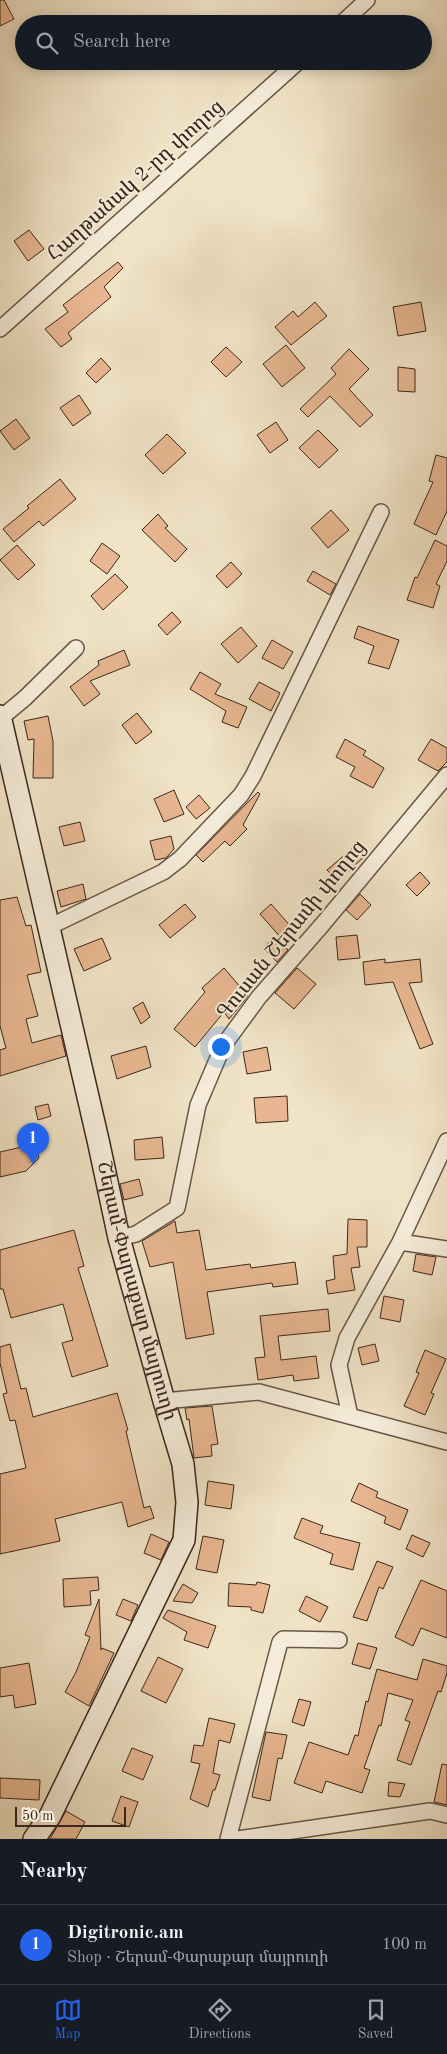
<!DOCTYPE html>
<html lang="en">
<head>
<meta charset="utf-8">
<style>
	:root { --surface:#171b24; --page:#242831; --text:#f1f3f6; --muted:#9ea1a6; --line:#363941; --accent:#2563eb }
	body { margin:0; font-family:"Old Standard TT","Noto Serif Armenian",serif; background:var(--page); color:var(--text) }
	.scale { position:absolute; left:15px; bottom:12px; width:111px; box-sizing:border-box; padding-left:5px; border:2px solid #3b271b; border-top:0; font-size:14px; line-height:18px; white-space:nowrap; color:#3b271b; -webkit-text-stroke:4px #f5edda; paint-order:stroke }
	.you { position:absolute; left:220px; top:1046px; width:18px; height:18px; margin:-12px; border:4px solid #fff; border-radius:50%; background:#1a73e8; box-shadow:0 0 0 8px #1a73e833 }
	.badge { display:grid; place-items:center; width:32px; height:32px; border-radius:50%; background:var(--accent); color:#fff; font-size:16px; font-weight:700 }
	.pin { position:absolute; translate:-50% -41px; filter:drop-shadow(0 1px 2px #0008) }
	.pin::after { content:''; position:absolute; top:26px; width:18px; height:15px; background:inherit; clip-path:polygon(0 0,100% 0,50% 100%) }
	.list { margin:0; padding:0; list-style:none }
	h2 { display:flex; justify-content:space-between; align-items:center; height:65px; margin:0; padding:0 20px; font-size:21px }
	h2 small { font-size:16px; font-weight:400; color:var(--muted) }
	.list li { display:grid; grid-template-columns:32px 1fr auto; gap:15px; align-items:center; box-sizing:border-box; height:80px; padding:0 20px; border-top:1px solid var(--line) }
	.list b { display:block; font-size:19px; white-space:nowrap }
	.list p { margin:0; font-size:16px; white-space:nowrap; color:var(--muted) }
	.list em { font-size:16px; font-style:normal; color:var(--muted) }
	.icon { flex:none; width:28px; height:28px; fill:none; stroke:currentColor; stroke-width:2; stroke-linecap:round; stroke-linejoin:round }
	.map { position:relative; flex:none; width:447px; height:1839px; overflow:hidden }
	.search { position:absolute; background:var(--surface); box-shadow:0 2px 12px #0003; left:15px; right:15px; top:15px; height:55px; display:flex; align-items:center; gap:12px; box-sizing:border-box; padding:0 18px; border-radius:28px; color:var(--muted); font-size:19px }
	.sheet { height:145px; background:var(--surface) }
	nav { display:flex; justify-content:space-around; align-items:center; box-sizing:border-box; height:70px; border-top:1px solid var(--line); background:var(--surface); font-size:14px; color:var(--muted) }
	nav a { display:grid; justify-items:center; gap:2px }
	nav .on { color:var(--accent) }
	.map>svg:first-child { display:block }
	.building { fill:#e8b791; stroke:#3b271b }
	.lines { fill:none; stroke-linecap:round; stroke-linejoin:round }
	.street-casing { stroke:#685646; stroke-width:18 }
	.secondary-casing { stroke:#3b271b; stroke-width:24 }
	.street { stroke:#f5edda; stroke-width:15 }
	.secondary { stroke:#f5edda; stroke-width:21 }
	.labels { text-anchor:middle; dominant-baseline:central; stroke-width:4; stroke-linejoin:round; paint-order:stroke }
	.street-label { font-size:20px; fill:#3b271b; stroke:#f5edda }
</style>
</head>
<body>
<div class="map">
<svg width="447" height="1839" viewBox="0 0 447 1839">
	<rect width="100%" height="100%" fill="#f0e3c6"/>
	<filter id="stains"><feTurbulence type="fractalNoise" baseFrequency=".004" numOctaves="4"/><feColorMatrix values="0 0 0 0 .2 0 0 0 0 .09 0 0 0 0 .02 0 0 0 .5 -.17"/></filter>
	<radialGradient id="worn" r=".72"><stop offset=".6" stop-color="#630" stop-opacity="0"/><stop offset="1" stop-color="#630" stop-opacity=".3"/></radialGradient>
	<!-- building -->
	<path class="building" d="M 0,0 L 4,0 L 14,19 L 0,26 Z
		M 29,230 L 44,249 L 28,261 L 14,241 Z
		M 118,262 L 123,268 L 104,287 L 111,297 L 68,333 L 72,339 L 61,347 L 45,329 L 68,312 L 63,305 Z
		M 315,302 L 327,316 L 291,345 L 275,327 L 293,311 L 298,317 Z
		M 421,302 L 426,331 L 398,336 L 393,307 Z
		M 286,345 L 305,368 L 282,387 L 263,364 Z
		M 226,347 L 242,362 L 226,377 L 211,362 Z
		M 349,349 L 369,369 L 349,389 L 373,415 L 360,427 L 330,396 L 308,417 L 300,409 L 336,374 L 331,368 Z
		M 101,358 L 111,369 L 96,383 L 86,373 Z
		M 398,367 L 415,369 L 415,392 L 398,391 Z
		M 79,395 L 91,413 L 73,426 L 60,408 Z
		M 16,419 L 30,438 L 14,450 L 0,431 Z
		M 276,422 L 288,440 L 270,453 L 257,435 Z
		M 318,430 L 338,450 L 319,468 L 299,448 Z
		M 167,434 L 186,453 L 163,474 L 145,455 Z
		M 436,455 L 447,458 L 447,511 L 436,535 L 414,524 L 433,482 L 429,481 Z
		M 60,479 L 76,499 L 43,526 L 39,521 L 14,542 L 3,529 L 29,508 L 27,506 Z
		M 331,510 L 349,530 L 328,548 L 311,528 Z
		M 158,514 L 168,526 L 165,528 L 187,549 L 175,562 L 142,530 Z
		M 435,540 L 447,546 L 447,561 L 436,584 L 440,586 L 433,608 L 407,600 L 415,577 L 417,578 Z
		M 102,543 L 120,556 L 107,574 L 90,561 Z
		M 17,545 L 35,565 L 18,580 L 0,560 Z
		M 231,562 L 242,574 L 227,588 L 216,576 Z
		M 313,571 L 336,584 L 330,595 L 307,581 Z
		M 115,574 L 128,587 L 103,610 L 91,596 Z
		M 172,612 L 181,622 L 167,635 L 158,625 Z
		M 358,626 L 399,640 L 389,669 L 368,663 L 374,646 L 354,638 Z
		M 241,627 L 257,646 L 238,663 L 221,644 Z
		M 272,640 L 293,652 L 283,669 L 262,658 Z
		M 124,650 L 130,665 L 90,681 L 100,694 L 84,706 L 70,687 L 99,665 L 98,661 Z
		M 200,672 L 221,684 L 215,694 L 247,707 L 238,728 L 222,722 L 226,711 L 190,689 Z
		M 259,682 L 280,693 L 271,711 L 249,699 Z
		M 137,713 L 152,732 L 136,744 L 122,725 Z
		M 48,716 L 53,741 L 53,778 L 33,778 L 34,739 L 28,740 L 24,721 Z
		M 345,739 L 366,751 L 363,755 L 384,768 L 373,788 L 350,776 L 355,767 L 336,757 Z
		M 431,739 L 447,748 L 447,762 L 438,771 L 418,760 Z
		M 174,790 L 184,814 L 164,822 L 154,799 Z
		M 258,792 L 260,794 L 243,825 L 247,829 L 230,846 L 225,841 L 203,862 L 196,855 Z
		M 199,795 L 210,808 L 196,819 L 186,807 Z
		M 80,822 L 85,841 L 64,846 L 59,827 Z
		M 171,836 L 174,849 L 166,858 L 155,860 L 150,841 Z
		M 355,846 L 364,857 L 337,881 L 327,870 Z
		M 420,872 L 430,883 L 417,896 L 406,885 Z
		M 83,884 L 86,899 L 61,907 L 57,891 Z
		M 360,894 L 371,905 L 357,920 L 346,910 Z
		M 17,897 L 26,926 L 31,925 L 41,972 L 27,975 L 38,1016 L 26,1019 L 32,1043 L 61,1035 L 66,1056 L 0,1076 L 0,1050 L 6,1048 L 0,1026 L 0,900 Z
		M 185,904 L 196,917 L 170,938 L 159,925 Z
		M 271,904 L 293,929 L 282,939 L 260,914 Z
		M 357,935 L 360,958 L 338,960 L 336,937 Z
		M 275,937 L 288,950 L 277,962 L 263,948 Z
		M 102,938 L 111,959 L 84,971 L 74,949 Z
		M 385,959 L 385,963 L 420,959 L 422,982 L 409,983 L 433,1044 L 420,1049 L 393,982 L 365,985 L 363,962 Z
		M 224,968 L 248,996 L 229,1019 L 224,1012 L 195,1047 L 174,1029 L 205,992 L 202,988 Z
		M 297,968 L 316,984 L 294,1009 L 275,993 Z
		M 143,1002 L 150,1017 L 141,1024 L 133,1008 Z
		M 146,1046 L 151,1067 L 117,1079 L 111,1056 Z
		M 267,1047 L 271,1070 L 247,1074 L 243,1052 Z
		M 287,1096 L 288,1121 L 256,1123 L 254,1098 Z
		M 48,1104 L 51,1116 L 38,1120 L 35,1107 Z
		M 162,1137 L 164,1158 L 135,1160 L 134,1140 Z
		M 35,1144 L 39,1158 L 26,1171 L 0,1177 L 0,1152 Z
		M 139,1179 L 143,1195 L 124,1200 L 120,1184 Z
		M 348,1219 L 367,1220 L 367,1247 L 357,1247 L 360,1267 L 351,1268 L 355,1290 L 328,1294 L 326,1281 L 335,1279 L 333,1256 L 347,1254 Z
		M 175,1221 L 177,1233 L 199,1230 L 206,1270 L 250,1264 L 251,1268 L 295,1262 L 298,1284 L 273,1287 L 272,1283 L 207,1292 L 214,1334 L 186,1339 L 173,1262 L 150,1267 L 142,1241 Z
		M 74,1230 L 84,1266 L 78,1268 L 108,1366 L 72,1377 L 62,1343 L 73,1340 L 63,1304 L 11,1318 L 3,1289 L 0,1289 L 0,1250 Z
		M 416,1254 L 436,1257 L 432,1275 L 413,1271 Z
		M 384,1296 L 404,1300 L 400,1322 L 380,1318 Z
		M 328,1309 L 330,1331 L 278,1336 L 281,1360 L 316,1356 L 319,1378 L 294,1381 L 293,1375 L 258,1380 L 255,1358 L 265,1357 L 260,1316 Z
		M 10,1344 L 21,1389 L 26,1388 L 33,1417 L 117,1393 L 128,1430 L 126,1431 L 144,1508 L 150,1506 L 154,1518 L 128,1527 L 122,1502 L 55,1519 L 60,1541 L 0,1554 L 0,1474 L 26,1468 L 15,1420 L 10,1421 L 3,1394 L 7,1393 L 0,1363 L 0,1347 Z
		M 375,1344 L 379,1361 L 362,1365 L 358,1348 Z
		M 425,1350 L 446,1359 L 431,1393 L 434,1394 L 425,1415 L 404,1406 L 419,1373 L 416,1372 Z
		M 212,1406 L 218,1444 L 211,1445 L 212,1456 L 194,1458 L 189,1419 L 187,1420 L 185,1408 Z
		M 208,1481 L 234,1485 L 231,1509 L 205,1505 Z
		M 359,1483 L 378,1492 L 376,1497 L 408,1510 L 400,1530 L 384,1523 L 386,1517 L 351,1501 Z
		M 302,1518 L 323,1526 L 320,1533 L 360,1543 L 353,1570 L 330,1564 L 333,1554 L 294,1538 Z
		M 151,1534 L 169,1542 L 161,1560 L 144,1553 Z
		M 412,1535 L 430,1543 L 423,1557 L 406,1549 Z
		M 203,1536 L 224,1540 L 217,1573 L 196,1569 Z
		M 377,1561 L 393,1567 L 383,1589 L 379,1587 L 367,1621 L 353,1617 Z
		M 98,1577 L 99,1590 L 90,1591 L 91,1605 L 64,1607 L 63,1579 Z
		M 421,1580 L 447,1591 L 447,1638 L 421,1628 L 413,1646 L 395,1637 Z
		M 257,1582 L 270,1585 L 263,1613 L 251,1610 L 251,1607 L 228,1606 L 229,1583 L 256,1585 Z
		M 183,1584 L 198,1593 L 192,1603 L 173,1601 Z
		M 306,1596 L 328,1607 L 320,1622 L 299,1611 Z
		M 99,1599 L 101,1650 L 102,1648 L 114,1653 L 89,1706 L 65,1692 L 76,1672 L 90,1637 L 85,1635 Z
		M 123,1599 L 138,1605 L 131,1621 L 116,1615 Z
		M 168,1610 L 216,1626 L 208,1648 L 184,1640 L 187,1632 L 163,1618 Z
		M 358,1643 L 377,1648 L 370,1669 L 352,1664 Z
		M 158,1657 L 183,1669 L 166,1703 L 141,1691 Z
		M 423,1659 L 447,1666 L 447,1673 L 441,1692 L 438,1691 L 411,1765 L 397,1760 L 410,1722 L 405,1720 L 413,1700 L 388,1693 L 381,1726 L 379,1725 L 364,1768 L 370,1770 L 362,1793 L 326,1781 L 322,1793 L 294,1783 L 309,1742 L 348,1755 L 355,1735 L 358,1736 L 366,1701 L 368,1702 L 377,1669 L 417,1680 Z
		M 29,1663 L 36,1704 L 15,1708 L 13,1695 L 0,1697 L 0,1668 Z
		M 299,1699 L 311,1702 L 304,1726 L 292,1722 Z
		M 209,1718 L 235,1724 L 230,1743 L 219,1740 L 213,1773 L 220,1775 L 215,1790 L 213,1790 L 208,1807 L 190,1799 L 200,1764 L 191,1762 L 194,1745 L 203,1746 Z
		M 266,1732 L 287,1735 L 282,1759 L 278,1758 L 270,1801 L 252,1797 Z
		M 132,1748 L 153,1756 L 143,1780 L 122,1771 Z
		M 442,1764 L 447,1765 L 447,1805 L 434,1802 Z
		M 0,1778 L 40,1780 L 39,1800 L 0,1798 Z
		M 389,1782 L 405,1784 L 400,1797 L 388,1796 Z
		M 121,1796 L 138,1802 L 129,1827 L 112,1821 Z
		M 66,1811 L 85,1822 L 76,1839 L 50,1839 Z"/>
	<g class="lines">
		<!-- street casing -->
		<g class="street-casing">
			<path id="street" d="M 341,24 L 367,0
				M 0,329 L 299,61
				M 1,718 L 25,698 L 76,648
				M 49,927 L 163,872 L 180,859 L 241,795 L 253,776 L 381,512
				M 119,1238 L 136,1234 L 177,1208 L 198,1105 L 223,1046 L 259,997 L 322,925 L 447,775
				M 400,1242 L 447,1249
				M 164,1401 L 259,1392 L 447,1442
				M 350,1416 L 339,1365 L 347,1338 L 400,1242 L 447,1141
				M 228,1839 L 280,1642 L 283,1639 L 339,1640
				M 238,1839 L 430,1811 L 447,1815"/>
		</g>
		<!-- secondary casing -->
		<g class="secondary-casing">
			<g id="secondary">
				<path id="s1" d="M 0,716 L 98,1140 L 119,1238 L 164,1401 L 183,1464 L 187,1502 L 184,1540 L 50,1816 L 34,1839"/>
			</g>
		</g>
		<!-- street -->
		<use href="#street" class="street"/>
		<!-- secondary -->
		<use href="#secondary" class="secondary"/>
	</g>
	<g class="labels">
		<!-- street labels -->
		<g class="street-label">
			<text transform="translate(136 181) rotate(-42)">Հաղթանակ 2-րդ փողոց</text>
			<text transform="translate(292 930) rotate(-51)">Գուսան Շերամի փողոց</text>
			<text stroke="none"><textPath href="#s1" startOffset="591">Շերամ-Փարաքար մայրուղի</textPath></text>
		</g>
	</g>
	<rect width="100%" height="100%" filter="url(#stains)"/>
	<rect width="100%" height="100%" fill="url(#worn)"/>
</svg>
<div class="scale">50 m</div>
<div class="you"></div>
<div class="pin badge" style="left:33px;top:1164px">1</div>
<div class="search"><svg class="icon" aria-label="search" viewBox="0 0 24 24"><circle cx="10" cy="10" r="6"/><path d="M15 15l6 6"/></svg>Search here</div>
</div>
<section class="sheet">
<h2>Nearby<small></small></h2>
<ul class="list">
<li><span class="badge">1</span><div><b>Digitronic.am</b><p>Shop · Շերամ-Փարաքար մայրուղի</p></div><em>100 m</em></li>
</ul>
</section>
<nav>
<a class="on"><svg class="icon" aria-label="map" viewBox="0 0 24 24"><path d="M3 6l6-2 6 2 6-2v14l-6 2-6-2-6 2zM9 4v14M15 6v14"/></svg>Map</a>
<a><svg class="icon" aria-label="directions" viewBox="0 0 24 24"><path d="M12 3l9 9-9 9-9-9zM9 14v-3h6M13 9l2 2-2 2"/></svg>Directions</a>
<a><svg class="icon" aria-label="saved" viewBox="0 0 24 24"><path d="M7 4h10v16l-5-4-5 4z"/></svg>Saved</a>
</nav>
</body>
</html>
